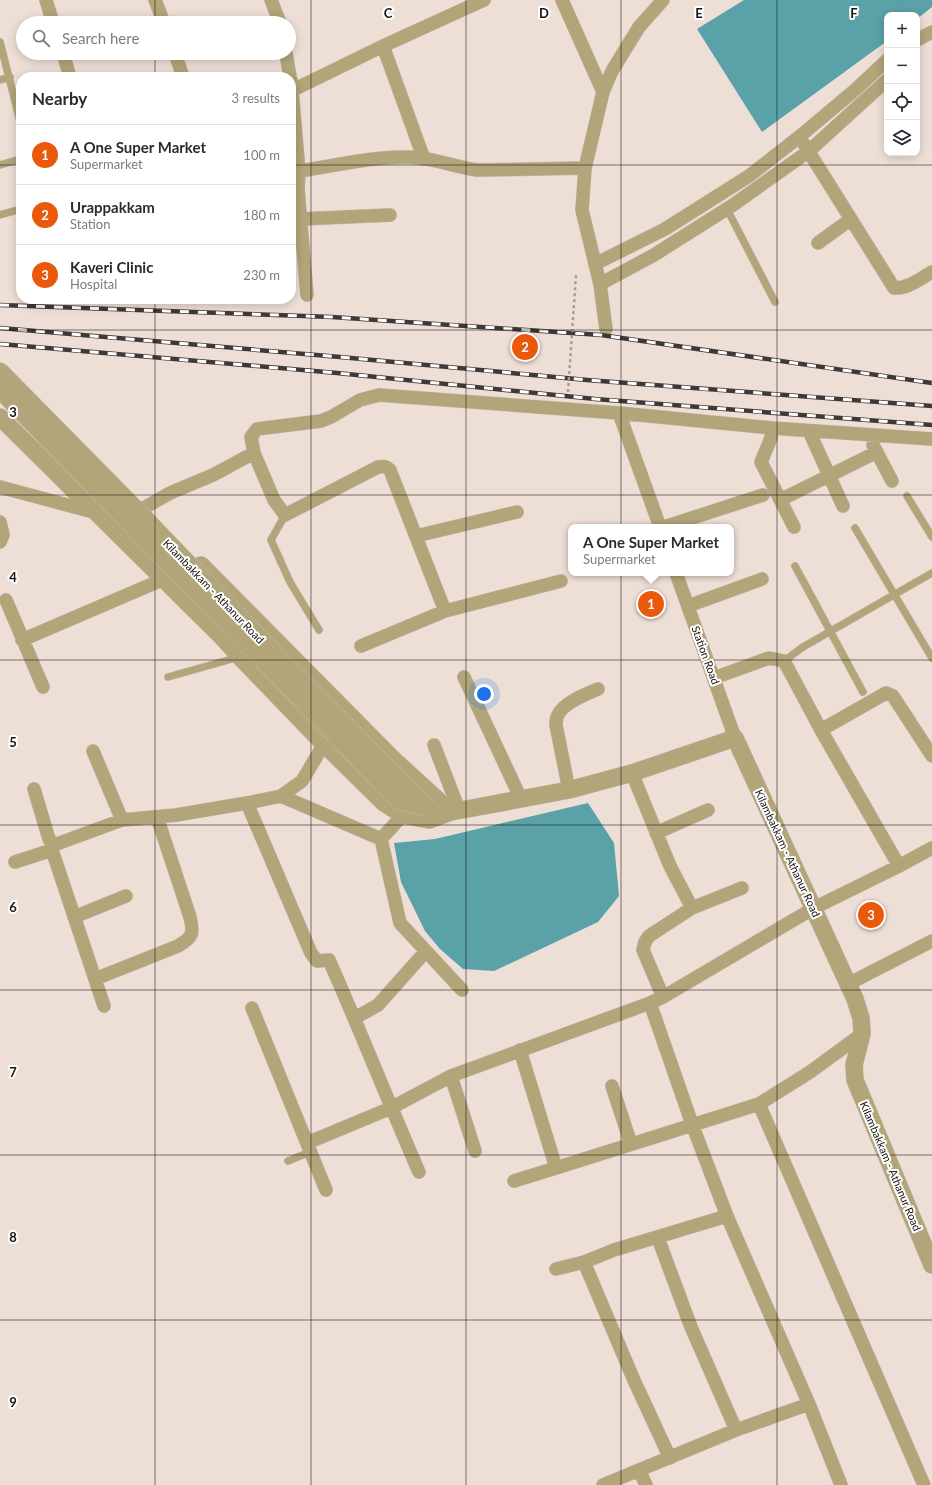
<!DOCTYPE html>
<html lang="en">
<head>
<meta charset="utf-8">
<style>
	:root { --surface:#fff; --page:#f7f7f7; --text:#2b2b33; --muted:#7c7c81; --line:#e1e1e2; --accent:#ea580c }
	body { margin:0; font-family:Lato,sans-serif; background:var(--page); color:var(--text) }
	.controls { position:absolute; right:12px; top:12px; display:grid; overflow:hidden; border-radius:8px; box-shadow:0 2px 10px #0003 }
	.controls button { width:36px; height:36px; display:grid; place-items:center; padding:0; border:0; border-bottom:1px solid var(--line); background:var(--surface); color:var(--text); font:20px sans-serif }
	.you { position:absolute; left:484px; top:694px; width:14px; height:14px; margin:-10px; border:3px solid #fff; border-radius:50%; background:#1a73e8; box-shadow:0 0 0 6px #1a73e833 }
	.badge { display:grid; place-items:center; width:26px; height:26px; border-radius:50%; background:var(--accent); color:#fff; font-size:13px; font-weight:700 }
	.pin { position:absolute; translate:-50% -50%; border:2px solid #fff; box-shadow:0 1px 4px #0006 }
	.popup { position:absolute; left:568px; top:524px; width:166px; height:52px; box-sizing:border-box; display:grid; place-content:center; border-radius:8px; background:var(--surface); filter:drop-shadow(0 1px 3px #0005); font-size:13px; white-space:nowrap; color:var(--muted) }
	.popup b { font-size:15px; color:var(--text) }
	.popup::after { content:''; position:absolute; left:50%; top:100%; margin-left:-8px; border:8px solid transparent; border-top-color:var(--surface) }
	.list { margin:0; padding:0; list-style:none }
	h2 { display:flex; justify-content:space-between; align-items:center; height:52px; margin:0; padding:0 16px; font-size:17px }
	h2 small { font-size:13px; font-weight:400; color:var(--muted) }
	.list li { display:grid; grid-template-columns:26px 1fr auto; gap:12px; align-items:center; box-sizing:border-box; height:60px; padding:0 16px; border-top:1px solid var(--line) }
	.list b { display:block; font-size:15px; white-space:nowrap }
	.list p { margin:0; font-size:13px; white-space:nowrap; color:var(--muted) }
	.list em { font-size:13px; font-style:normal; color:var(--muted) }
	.icon { flex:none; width:22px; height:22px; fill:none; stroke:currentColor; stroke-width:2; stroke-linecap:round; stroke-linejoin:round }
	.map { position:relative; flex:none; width:932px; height:1485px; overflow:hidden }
	.search { position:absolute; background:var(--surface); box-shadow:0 2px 10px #0003; left:16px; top:16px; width:280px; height:44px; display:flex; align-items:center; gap:10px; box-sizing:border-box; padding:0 14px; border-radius:22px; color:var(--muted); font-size:15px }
	.panel { position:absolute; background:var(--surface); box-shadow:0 2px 10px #0003; left:16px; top:72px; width:280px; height:232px; border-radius:16px }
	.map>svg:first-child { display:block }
	.water { fill:#5aa2a8 }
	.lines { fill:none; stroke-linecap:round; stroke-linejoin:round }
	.service-casing { stroke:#c7bab2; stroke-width:8 }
	.minor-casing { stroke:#c7bab2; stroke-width:14 }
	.tertiary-casing { stroke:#c7bab2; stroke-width:18 }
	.service { stroke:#b2a57a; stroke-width:7 }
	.minor { stroke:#b2a57a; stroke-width:13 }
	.tertiary { stroke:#b2a57a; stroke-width:17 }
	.rail-casing { stroke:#3f3834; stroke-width:4.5 }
	.rail { stroke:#fff; stroke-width:3; stroke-dasharray:9; stroke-linecap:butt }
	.tertiary-bridge-casing { stroke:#c7bab2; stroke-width:18; stroke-linecap:butt }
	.path-bridge { stroke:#a79c95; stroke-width:2.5; stroke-dasharray:3 3; stroke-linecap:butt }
	.tertiary-bridge { stroke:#b2a57a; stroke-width:17 }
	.grid { fill:none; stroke:#181310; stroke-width:1; stroke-opacity:0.55 }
	.labels { text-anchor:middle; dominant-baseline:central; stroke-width:4; stroke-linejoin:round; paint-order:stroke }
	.street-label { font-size:11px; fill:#181310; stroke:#fff }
	.grid-label { font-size:13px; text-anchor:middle; font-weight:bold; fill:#181310; stroke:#fff; stroke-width:4; stroke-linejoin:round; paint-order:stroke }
</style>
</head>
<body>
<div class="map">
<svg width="932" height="1485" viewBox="0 0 932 1485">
	<rect width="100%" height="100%" fill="#eddfd6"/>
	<!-- water -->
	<path class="water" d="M 744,0 L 932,0 L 932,7 L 917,19 L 917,15 L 887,15 L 887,41 L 762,132 L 697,29 Z
		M 588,803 L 614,843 L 619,896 L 598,922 L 494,971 L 463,969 L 440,949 L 425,931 L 401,882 L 394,843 L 435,839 Z"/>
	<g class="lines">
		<!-- service casing -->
		<g class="service-casing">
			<path id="service" d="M 0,42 L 21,125
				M 0,80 L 10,77
				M 0,165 L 21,159
				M 727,209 L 775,302
				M 0,215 L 21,209
				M 907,496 L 932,537
				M 285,515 L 271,540 L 290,582 L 319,630
				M 855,528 L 932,658
				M 795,566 L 863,692
				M 784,661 L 803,647 L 932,573
				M 168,677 L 239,657
				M 288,1161 L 310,1152"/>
		</g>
		<!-- minor casing -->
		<g class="minor-casing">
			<path id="minor" d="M 46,0 L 53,23
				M 155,0 L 164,23
				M 271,0 L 280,23
				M 562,0 L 603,92
				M 917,40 L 932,32
				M 383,46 L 424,159
				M 63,53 L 70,77
				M 175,53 L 183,77
				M 286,53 L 290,77
				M 291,80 L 299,171 L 298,189 L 307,295
				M 293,90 L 383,46 L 484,0
				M 804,144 L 894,288 C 908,289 921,278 932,272
				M 299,171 C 334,166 370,157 405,157 C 429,156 453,167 477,170 L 585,168
				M 300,219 L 390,215
				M 818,243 L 851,219
				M 595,264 L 665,229 L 749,176 L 799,137 L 855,90 L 887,60
				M 600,284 L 654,255 L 733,205 L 809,151 L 887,80
				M 606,329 L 600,284 L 582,210 L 585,168 L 603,92 L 612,71 L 639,27 L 663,0
				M 619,413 L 660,527
				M 772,428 L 771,438 L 761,462 L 794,527
				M 809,431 L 843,506
				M 873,445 L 892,481
				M 254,453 L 274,500 L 285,515 L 378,467 C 384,466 386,466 390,470 L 445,611
				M 0,487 L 97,513
				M 780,500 L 877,452
				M 128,510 L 144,508 L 170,493 L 213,475 L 254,453 L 251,437 L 257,429 L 321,421 L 331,417 L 360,400 L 379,395 L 619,413 L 772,428 L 932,439
				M 0,522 L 3,535 L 0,542
				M 664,527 L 763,495
				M 416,536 L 517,512
				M 676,573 L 735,738
				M 6,600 L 43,687
				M 688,606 L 762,579
				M 22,640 L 164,579
				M 361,646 L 445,611 L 561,581
				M 464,677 L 521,799
				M 714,678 L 769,658 L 784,661 L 821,730 L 899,866
				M 821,730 L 886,693 L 893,696 L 932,756
				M 434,745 L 459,810
				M 93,751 L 122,820
				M 632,773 L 670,866 L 692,908
				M 34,789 L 49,839 L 54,845 L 52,850 L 104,1006
				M 569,790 L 556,725 C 556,722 556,718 558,715 C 563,703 586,694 598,689
				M 281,796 L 381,839
				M 247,803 L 311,953 L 317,961 L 329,960 C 360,1030 388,1101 419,1172
				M 403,815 L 381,839 L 400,923 L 462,990
				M 656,833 L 708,810
				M 54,845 L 122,820 L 176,815 L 247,803 L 281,796 L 302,781 L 324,744
				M 15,862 L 52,850
				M 74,917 L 126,896
				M 95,979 L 178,946 C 193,937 194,934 190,917 L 157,817
				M 848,984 L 932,941
				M 663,997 L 643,950 L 645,942 L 649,936 L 692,908 L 742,888
				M 650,1003 L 663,997 L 814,908 L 899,866 L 932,848
				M 252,1008 L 326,1190
				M 355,1018 L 378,1005 L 426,951
				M 520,1050 L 556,1168 L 759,1104 L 810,1072 L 862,1034
				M 451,1076 L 475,1151
				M 612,1086 L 631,1144
				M 759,1104 L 924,1485
				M 307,1143 L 391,1108 L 451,1076 L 650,1003 L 692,1124 L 727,1216 L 809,1404 L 841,1485
				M 514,1181 L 556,1168
				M 658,1238 L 691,1327 L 736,1430
				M 584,1262 L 633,1378 L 670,1458
				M 556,1269 L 584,1262 L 614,1250 L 727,1216
				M 639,1470 L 646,1485
				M 603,1485 L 736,1430 L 809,1404"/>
		</g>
		<!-- tertiary casing -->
		<g class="tertiary-casing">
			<path id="tertiary" d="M 0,417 L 222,637 L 240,657 L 324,744 L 384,803 L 403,815 L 429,820 L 451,812 L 394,760 L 201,565
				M 439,810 L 451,812 L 569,790 L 632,773 L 735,738 L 855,999 L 861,1018 L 862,1034 L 854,1065 L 855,1080 L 932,1265"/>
		</g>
		<!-- service -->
		<use href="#service" class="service"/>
		<!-- minor -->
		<use href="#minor" class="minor"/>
		<!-- tertiary -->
		<use href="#tertiary" class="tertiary"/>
		<!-- rail casing -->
		<g class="rail-casing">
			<path id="rail" d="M 0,305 L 332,317 L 601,335 L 932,383
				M 0,328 L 340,357 L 587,380 L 932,406
				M 0,344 L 337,373 L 595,399 L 932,425"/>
		</g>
		<!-- rail -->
		<use href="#rail" class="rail"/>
		<!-- tertiary-bridge casing -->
		<g class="tertiary-bridge-casing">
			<path id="tertiary-bridge" d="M 0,371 L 140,513 L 282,661 L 429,809
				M 0,390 L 399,801 L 427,808"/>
		</g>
		<!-- path-bridge -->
		<path class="path-bridge" d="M 568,392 L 576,275"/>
		<!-- tertiary-bridge -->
		<use href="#tertiary-bridge" class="tertiary-bridge"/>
	</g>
	<!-- grid -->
	<path class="grid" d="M 155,0 L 155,23M 311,0 L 311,1485M 466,0 L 466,1485M 621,0 L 621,1485M 777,0 L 777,1485M 155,53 L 155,77M 0,165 L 21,165M 291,165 L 932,165M 155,299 L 155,1485M 0,330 L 932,330M 0,495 L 932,495M 0,660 L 932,660M 0,825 L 932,825M 0,990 L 932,990M 0,1155 L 932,1155M 0,1320 L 932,1320"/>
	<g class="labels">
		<!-- street labels -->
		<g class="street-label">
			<text transform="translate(214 591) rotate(46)">Kilambakkam - Athanur Road</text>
			<text transform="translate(706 655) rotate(70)">Station Road</text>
			<text transform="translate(788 853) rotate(65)">Kilambakkam - Athanur Road</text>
			<text transform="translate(891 1166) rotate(67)">Kilambakkam - Athanur Road</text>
		</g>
	</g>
	<g class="grid-label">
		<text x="388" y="18">C</text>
		<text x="544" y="18">D</text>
		<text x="699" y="18">E</text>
		<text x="854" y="18">F</text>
		<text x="13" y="417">3</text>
		<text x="13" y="582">4</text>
		<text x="13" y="747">5</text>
		<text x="13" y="912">6</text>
		<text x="13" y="1077">7</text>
		<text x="13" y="1242">8</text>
		<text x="13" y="1407">9</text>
	</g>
</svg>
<div class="controls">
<button>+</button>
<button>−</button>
<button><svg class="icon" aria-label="locate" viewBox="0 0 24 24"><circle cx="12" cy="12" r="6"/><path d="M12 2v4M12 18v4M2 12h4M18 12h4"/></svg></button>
<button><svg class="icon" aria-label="layers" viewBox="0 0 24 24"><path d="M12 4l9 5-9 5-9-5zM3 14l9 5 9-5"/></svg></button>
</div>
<div class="you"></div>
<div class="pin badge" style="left:651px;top:604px">1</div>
<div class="popup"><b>A One Super Market</b>Supermarket</div>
<div class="pin badge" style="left:525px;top:347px">2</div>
<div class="pin badge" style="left:871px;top:915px">3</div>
<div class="search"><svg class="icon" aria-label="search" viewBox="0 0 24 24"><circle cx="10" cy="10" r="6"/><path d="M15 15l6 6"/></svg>Search here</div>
<section class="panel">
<h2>Nearby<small>3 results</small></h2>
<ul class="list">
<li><span class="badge">1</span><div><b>A One Super Market</b><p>Supermarket</p></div><em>100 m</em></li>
<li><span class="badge">2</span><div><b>Urappakkam</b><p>Station</p></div><em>180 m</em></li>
<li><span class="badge">3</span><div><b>Kaveri Clinic</b><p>Hospital</p></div><em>230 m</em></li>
</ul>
</section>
</div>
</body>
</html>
